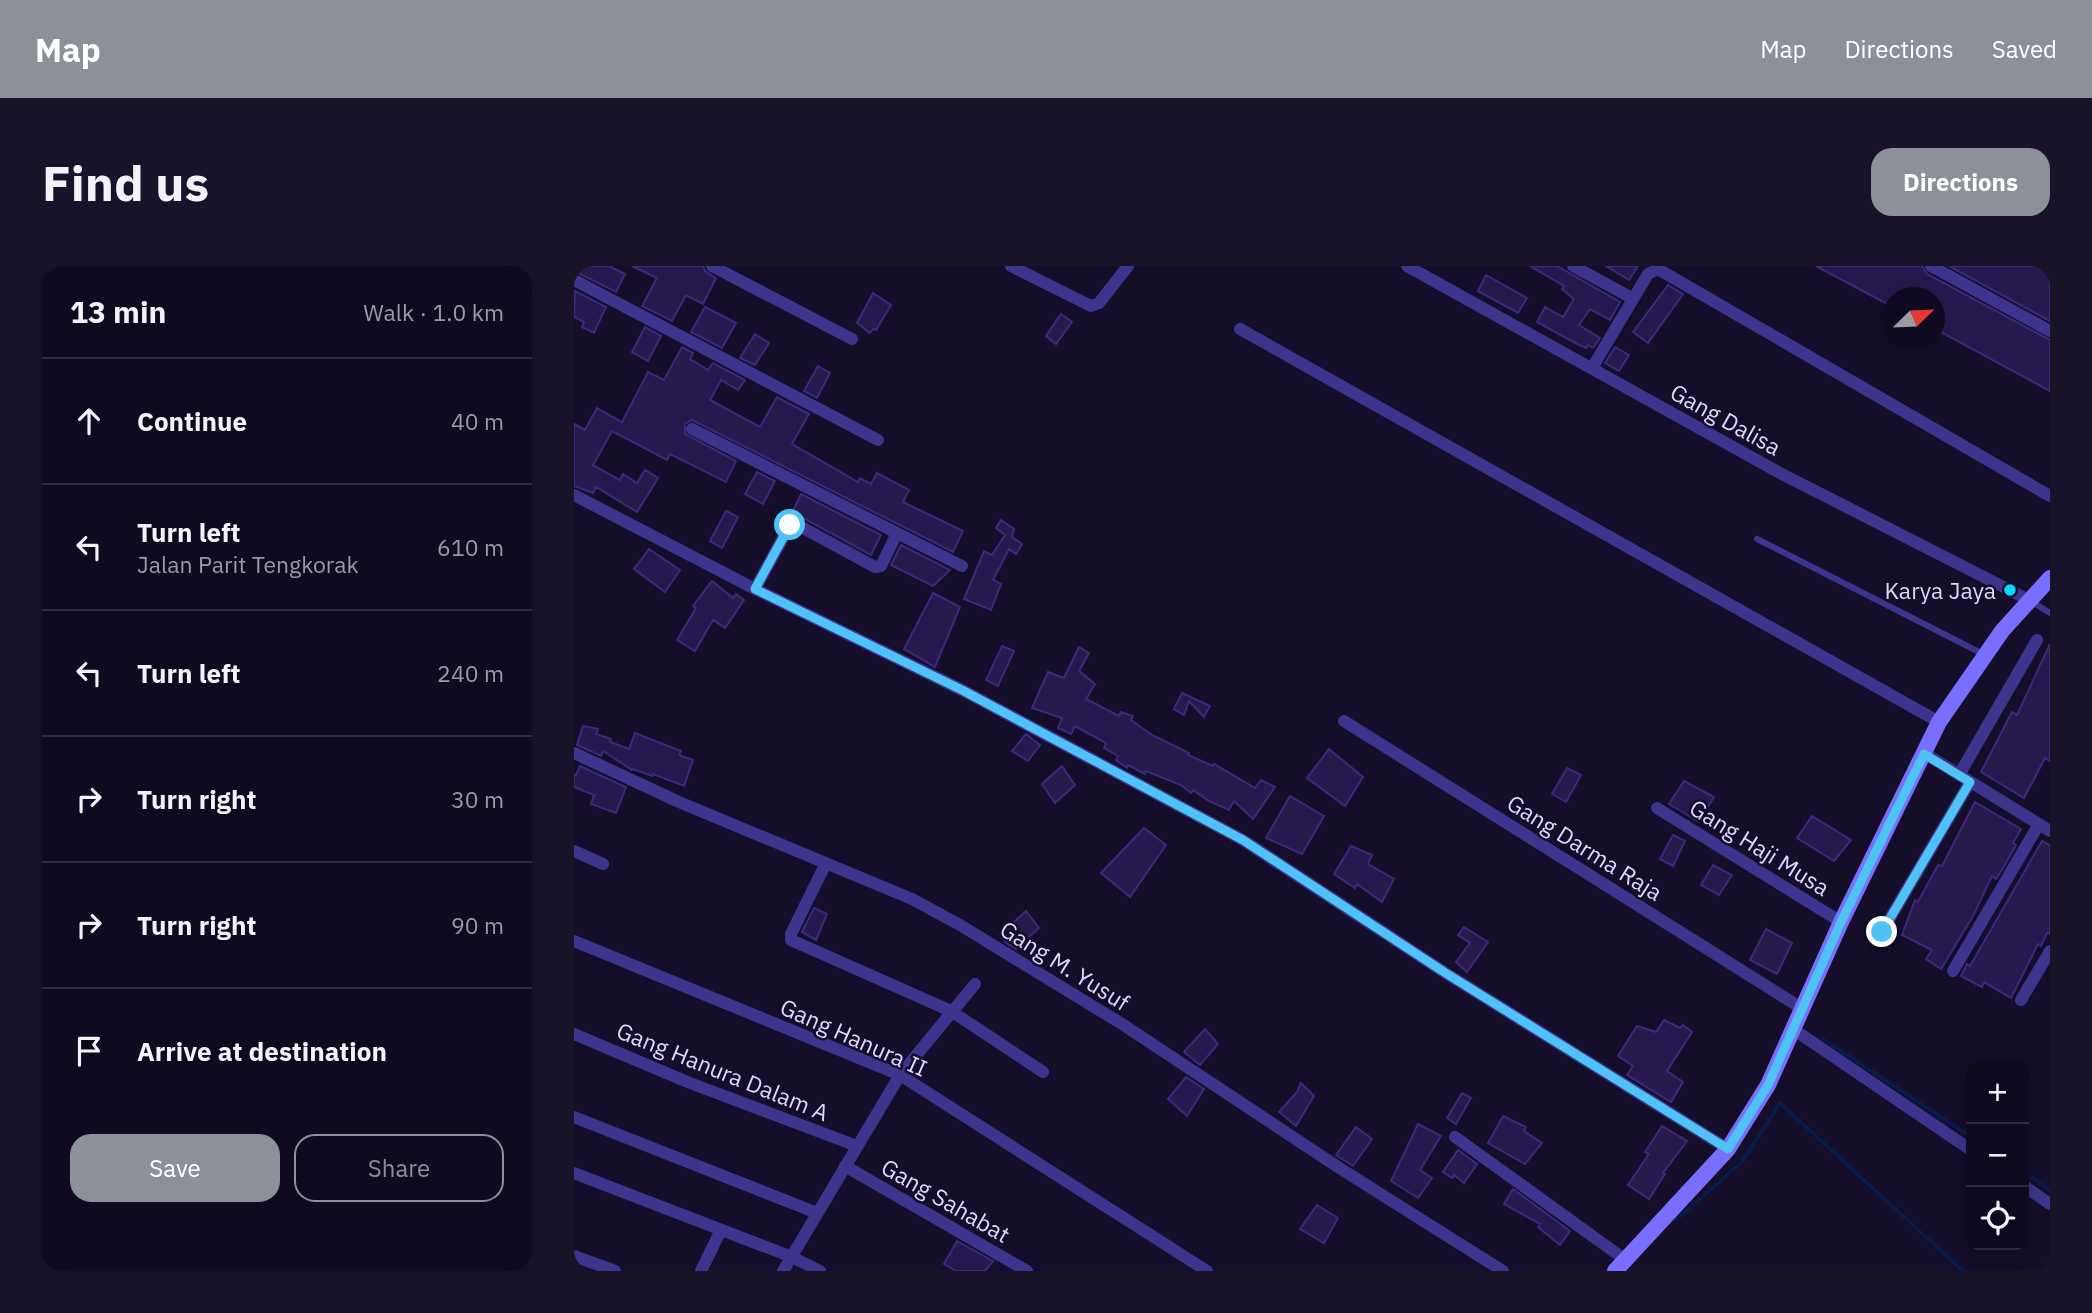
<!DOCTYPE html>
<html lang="en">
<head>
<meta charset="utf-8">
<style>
	:root { --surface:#0f0a20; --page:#181329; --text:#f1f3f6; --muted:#9b9aa5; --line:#2f2b3e; --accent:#8c9099 }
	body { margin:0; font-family:"IBM Plex Sans",sans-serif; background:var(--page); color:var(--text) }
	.controls { position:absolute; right:21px; bottom:21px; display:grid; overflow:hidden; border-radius:14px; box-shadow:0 4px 18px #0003 }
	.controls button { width:63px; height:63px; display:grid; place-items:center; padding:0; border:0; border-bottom:2px solid var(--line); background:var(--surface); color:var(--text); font:35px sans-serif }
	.compass { position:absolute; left:1308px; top:21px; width:63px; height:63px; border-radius:50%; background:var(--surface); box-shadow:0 4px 18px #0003; rotate:67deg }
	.stop { position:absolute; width:21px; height:21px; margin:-16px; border:5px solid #4fc3f7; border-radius:50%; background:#fff }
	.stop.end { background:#4fc3f7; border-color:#fff; box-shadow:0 2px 7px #0008 }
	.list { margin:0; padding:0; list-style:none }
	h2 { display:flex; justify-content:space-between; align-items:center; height:91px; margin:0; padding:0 28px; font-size:30px }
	h2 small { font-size:23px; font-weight:400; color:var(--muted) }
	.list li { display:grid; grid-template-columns:46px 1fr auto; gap:21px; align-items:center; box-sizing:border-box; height:126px; padding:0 28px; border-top:2px solid var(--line) }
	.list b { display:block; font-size:26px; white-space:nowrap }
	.list p { margin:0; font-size:23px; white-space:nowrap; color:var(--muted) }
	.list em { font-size:23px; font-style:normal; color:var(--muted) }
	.actions { display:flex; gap:14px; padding:21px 28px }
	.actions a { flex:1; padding:16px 0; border:2px solid var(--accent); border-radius:21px; text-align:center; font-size:24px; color:var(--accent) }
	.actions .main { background:var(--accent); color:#fff }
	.icon { flex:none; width:38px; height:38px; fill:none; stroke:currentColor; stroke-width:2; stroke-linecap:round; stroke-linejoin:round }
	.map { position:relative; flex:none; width:1476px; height:1005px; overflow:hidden; border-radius:21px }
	header { display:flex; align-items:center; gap:42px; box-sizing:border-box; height:98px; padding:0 35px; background:var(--accent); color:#fff }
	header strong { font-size:33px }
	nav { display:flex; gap:38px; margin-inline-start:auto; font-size:24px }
	.intro { display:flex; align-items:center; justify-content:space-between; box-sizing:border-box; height:168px; padding:0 42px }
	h1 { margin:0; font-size:49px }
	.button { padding:18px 32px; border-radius:21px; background:var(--accent); color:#fff; font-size:24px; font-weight:700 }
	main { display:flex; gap:42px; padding:0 42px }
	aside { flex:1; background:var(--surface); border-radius:21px; box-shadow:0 4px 18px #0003 }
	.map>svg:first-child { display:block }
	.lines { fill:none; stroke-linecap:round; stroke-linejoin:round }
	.stream { stroke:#061c4c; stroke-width:3.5 }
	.building { fill:#26194d; stroke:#3d297b; stroke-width:2 }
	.lane { stroke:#3d358d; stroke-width:6 }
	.street { stroke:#3d358d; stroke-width:12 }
	.secondary { stroke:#796fff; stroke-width:16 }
	.route { stroke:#4fc3f7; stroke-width:9 }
	.poi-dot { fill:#04daff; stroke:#140e2b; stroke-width:2.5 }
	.labels { text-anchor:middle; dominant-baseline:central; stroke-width:5; stroke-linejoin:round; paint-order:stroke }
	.street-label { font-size:23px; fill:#ded8ff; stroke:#140e2b }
	.poi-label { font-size:23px; fill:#ded8ff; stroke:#140e2b; text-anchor:end }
</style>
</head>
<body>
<header>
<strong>Map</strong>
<nav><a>Map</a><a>Directions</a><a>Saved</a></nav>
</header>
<div class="intro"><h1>Find us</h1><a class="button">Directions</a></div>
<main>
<aside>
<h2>13 min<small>Walk · 1.0 km</small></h2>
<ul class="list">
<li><svg class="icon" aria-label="ahead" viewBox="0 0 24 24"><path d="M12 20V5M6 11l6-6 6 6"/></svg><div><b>Continue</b></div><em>40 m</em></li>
<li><svg class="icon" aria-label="left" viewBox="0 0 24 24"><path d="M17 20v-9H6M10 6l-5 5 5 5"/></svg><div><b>Turn left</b><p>Jalan Parit Tengkorak</p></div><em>610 m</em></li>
<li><svg class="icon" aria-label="left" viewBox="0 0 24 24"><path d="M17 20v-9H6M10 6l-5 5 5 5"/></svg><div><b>Turn left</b></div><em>240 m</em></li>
<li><svg class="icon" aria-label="right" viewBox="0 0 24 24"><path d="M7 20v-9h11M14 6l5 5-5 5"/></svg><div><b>Turn right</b></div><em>30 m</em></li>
<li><svg class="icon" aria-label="right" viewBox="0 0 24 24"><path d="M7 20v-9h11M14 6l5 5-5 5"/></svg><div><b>Turn right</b></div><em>90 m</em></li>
<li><svg class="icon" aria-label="arrive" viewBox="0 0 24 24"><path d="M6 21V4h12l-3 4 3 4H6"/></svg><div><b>Arrive at destination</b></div></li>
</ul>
<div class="actions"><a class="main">Save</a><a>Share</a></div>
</aside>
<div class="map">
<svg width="1476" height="1005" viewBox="0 0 1476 1005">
	<rect width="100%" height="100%" fill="#140e2b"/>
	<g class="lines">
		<!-- stream -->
		<path class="stream" d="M 1249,773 L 1397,871
			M 1450,906 L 1476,924
			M 1102,954 L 1168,896 L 1206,837 L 1389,1005"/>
	</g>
	<!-- building -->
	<path class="building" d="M 0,0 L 35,0 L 51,8 L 42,26 L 0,5 Z
		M 58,0 L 129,0 L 131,5 L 142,12 L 129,38 L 112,29 L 98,55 L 68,40 L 83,12 Z
		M 956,0 L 983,0 L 1046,36 L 1036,54 L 1016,43 L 1005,59 L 1026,72 L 1019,82 L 1014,79 L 1012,82 L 1003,78 L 963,56 L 971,41 L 989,51 L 1000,33 L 988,23 L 990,20 Z
		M 1032,0 L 1064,0 L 1055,14 Z
		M 1242,0 L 1348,0 L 1353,8 L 1476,74 L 1476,125 L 1361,63 L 1361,32 L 1319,32 L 1319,41 Z
		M 1375,0 L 1476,0 L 1476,55 Z
		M 912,9 L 953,32 L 944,47 L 904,25 Z
		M 1094,19 L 1109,28 L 1074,77 L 1059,66 Z
		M 1,25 L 32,41 L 20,67 L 8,61 L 10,56 L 0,51 Z
		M 299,27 L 317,39 L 302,64 L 299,63 L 296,67 L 283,57 Z
		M 131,41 L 162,57 L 148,82 L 117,66 Z
		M 487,48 L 498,56 L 482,78 L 472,70 Z
		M 71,61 L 87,70 L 74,95 L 58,86 Z
		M 181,68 L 195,77 L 181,99 L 166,92 Z
		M 108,81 L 119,87 L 116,93 L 134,104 L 139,97 L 171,114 L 164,124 L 147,114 L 136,134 L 186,161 L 203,131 L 235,148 L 218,178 L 284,216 L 286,212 L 297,218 L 303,207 L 335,224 L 329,236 L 389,265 L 379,286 L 118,154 L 111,158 L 111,168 L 162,195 L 152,216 L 96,188 L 93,194 L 38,165 L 19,199 L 46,214 L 49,208 L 63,217 L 71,204 L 84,212 L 63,246 L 22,221 L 19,227 L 0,220 L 0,158 L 11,164 L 23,142 L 48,156 L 74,106 L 90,114 Z
		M 1041,81 L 1055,89 L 1045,105 L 1031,97 Z
		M 244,100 L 256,107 L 243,132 L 230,125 Z
		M 183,206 L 201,215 L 189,238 L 171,228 Z
		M 227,228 L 307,269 L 297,289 L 224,249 L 217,249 Z
		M 152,245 L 164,251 L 148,282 L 136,275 Z
		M 427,254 L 440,263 L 438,271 L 448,278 L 442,288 L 435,283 L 419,314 L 427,318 L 417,344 L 390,333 L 410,285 L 418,289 L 431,269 L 422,262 Z
		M 327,279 L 376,304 L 359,320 L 317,299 Z
		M 75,283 L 106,304 L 91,326 L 60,303 Z
		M 138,315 L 159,332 L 162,328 L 170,334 L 151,362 L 139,354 L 121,385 L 103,374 L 122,342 L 119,340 Z
		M 359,327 L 386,341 L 361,401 L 330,383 Z
		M 1476,378 L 1476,495 L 1471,492 L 1450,532 L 1407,506 L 1438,446 L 1443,449 Z
		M 428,380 L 440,385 L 424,420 L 412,414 Z
		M 505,381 L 515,387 L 505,405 L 521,418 L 512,433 L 545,450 L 547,446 L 559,450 L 557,454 L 578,469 L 615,487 L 614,489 L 639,500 L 640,498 L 681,522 L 687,514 L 701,521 L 679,553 L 660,535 L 655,544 L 635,535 L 619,524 L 617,527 L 607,519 L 572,505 L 571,508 L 554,499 L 553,502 L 542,494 L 544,490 L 530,482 L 532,477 L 501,460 L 497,468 L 484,462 L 488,452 L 458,442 L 474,406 L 490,412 Z
		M 608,427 L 636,440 L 630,451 L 615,435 L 610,449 L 600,443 Z
		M 9,460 L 24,463 L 22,468 L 37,473 L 36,476 L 55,483 L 61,467 L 107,485 L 105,489 L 119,494 L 110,520 L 79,508 L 78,510 L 59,503 L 58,504 L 29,485 L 27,490 L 3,479 Z
		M 452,468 L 466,479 L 454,495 L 438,485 Z
		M 755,483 L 789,511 L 771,540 L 733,512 Z
		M 6,500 L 52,521 L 42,547 L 17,538 L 20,529 L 0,521 L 0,509 L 2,509 Z
		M 488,500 L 501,519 L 481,537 L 468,518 Z
		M 993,502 L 1007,509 L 992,536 L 978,528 Z
		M 1110,515 L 1140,531 L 1125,556 L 1095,538 Z
		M 716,530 L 750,550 L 728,588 L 692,572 Z
		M 1401,536 L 1447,563 L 1439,577 L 1442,579 L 1429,602 L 1422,613 L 1418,610 L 1399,650 L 1367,703 L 1352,693 L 1358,684 L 1328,669 L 1341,634 L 1344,636 L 1364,599 L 1368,600 Z
		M 1238,550 L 1277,574 L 1260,595 L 1223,572 Z
		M 570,562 L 592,579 L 556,631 L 527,607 Z
		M 1099,569 L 1111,575 L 1099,600 L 1086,593 Z
		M 1468,575 L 1476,579 L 1476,668 L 1473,667 L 1467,680 L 1464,678 L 1437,732 L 1410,716 L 1408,721 L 1387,710 L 1393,698 L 1396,700 Z
		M 777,580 L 798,589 L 794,598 L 820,613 L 808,636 L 783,618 L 781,622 L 760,608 Z
		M 1139,599 L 1158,609 L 1145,629 L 1127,619 Z
		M 240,642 L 253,648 L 242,674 L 228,666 Z
		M 452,645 L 465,662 L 442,683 L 432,677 L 426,669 Z
		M 890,661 L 914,676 L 893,706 L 882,696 L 896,677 L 884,669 Z
		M 1192,663 L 1218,677 L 1203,708 L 1176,694 Z
		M 1090,754 L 1106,762 L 1109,759 L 1118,766 L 1093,805 L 1109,816 L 1097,836 L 1053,809 L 1059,800 L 1044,790 L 1063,760 L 1082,766 Z
		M 631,763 L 644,778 L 626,799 L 610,786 Z
		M 612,811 L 630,823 L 613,850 L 594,833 Z
		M 727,817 L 740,830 L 722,860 L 705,846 L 723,826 Z
		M 888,827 L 897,832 L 882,858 L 873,852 Z
		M 929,850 L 952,861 L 950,865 L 968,877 L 951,898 L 914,877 Z
		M 844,858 L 867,870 L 846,904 L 858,912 L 844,932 L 817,915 Z
		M 1088,860 L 1113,875 L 1089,907 L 1091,908 L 1075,933 L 1054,919 L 1075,888 L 1071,886 Z
		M 782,861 L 798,873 L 779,900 L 762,889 Z
		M 884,884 L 903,898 L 890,917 L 880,909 L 878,912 L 869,906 Z
		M 939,923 L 996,965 L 986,979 L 964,961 L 966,958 L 930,938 Z
		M 743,939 L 764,952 L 750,977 L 726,963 Z
		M 383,975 L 419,995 L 411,1005 L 382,1005 L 370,998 Z"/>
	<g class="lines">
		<!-- lane -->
		<path class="lane" d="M 1183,273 L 1409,388
			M 1457,335 L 1476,347"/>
		<!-- street -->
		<path class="street" d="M 138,0 L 278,73
			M 437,0 L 517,40 L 525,37 L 554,0
			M 833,0 L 1206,207 L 1455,334
			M 999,0 L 1058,32
			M 1357,0 L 1476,65
			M 0,14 L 304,174
			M 666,63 L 1365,456
			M 1018,102 L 1074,8 L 1084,3 L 1476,230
			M 118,163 L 388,300
			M 0,229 L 181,323 L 388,424 L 669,574 L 870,706 L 1154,883
			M 181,323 L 216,259 L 220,257 L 301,301 L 307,300 L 323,267
			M 770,455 L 1229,743
			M 0,487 L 105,536 L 338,633 L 386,659 L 548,758 L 767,903 L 929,1005
			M 1350,487 L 1476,565
			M 1385,509 L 1463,374
			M 1083,542 L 1267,656
			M 0,585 L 29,598
			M 252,597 L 217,668 L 217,674 L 377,745 L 469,806
			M 1308,666 L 1396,516
			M 0,675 L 326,809 L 633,1005
			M 1379,705 L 1465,558
			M 1447,734 L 1476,685
			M 1219,763 L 1397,884
			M 0,768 L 116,817 L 283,880
			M 0,851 L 243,947
			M 881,871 L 1053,995
			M 271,900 L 453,1005
			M 0,907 L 218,991 L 246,1005
			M 1450,920 L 1476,938
			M 0,990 L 41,1005
			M 127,1005 L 147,964
			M 209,1005 L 326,809 L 401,718"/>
		<!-- secondary -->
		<path class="secondary" d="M 1041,1005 L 1154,883 L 1194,819 L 1267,656 L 1365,456 L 1428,365 L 1476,312"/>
	</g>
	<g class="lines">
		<!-- route -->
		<path class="route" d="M 216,259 L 181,323 L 388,424 L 669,574 L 870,706 L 1154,883 L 1194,819 L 1267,656 L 1350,488 L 1396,516 L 1308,666"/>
	</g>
	<!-- markers -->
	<circle class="poi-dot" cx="1436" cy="324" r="7"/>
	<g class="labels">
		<!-- street labels -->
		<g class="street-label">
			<text transform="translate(1152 153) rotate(29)">Gang Dalisa</text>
			<text transform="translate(1011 581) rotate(32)">Gang Darma Raja</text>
			<text transform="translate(1186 581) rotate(32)">Gang Haji Musa</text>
			<text transform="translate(491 699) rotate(32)">Gang M. Yusuf</text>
			<text transform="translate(280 771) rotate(24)">Gang Hanura II</text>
			<text transform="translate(149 805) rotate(22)">Gang Hanura Dalam A</text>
			<text transform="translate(372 934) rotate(30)">Gang Sahabat</text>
		</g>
		<!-- poi labels -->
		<g class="poi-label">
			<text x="1422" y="324">Karya Jaya</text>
		</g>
	</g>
</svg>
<div class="controls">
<button>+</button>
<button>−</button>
<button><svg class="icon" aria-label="locate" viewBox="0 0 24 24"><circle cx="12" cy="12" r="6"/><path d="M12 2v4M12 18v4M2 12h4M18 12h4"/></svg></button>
</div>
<svg class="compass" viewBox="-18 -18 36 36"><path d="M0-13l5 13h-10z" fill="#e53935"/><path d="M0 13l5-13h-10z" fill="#9b9aa5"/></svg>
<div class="stop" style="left:216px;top:259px"></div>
<div class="stop end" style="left:1308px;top:666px"></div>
</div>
</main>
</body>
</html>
